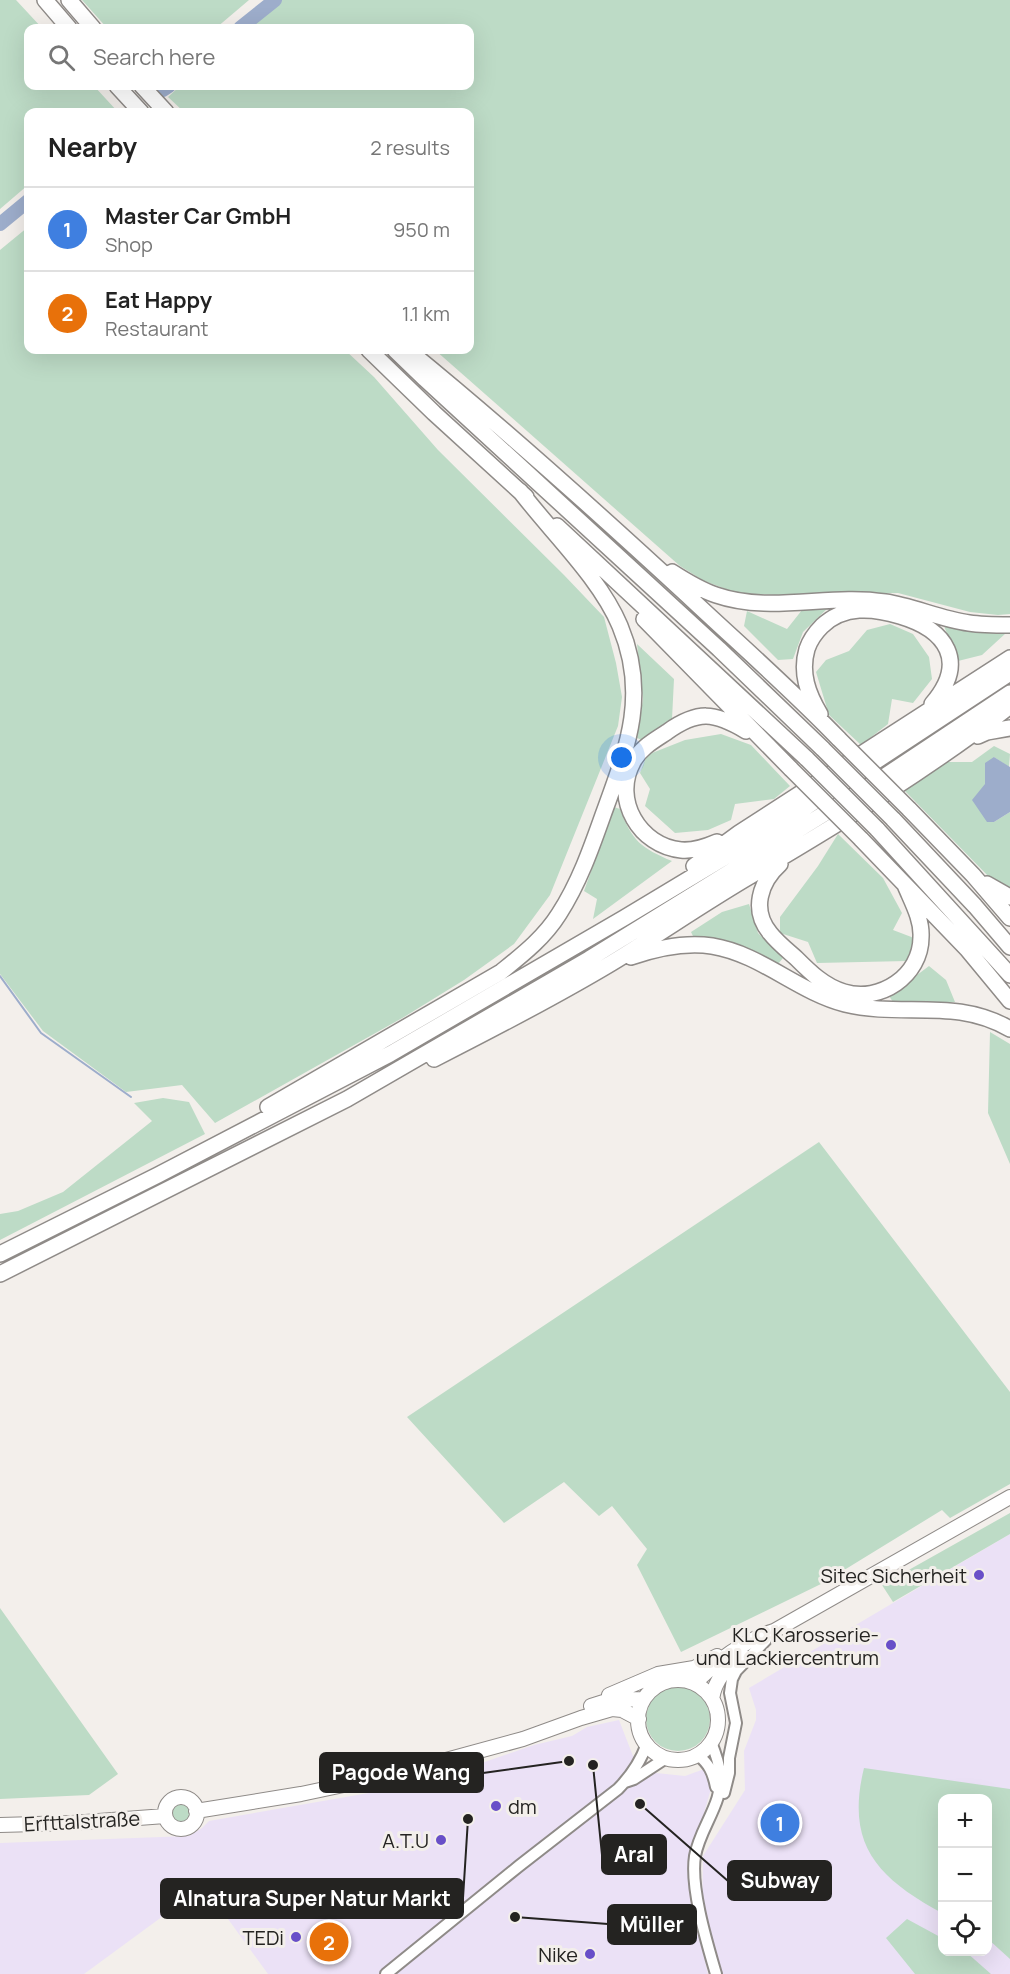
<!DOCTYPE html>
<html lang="en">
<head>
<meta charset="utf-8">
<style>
	:root { --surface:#fff; --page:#f6f6f6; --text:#222; --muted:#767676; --line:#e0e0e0; --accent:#684fc8 }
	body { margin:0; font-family:Manrope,sans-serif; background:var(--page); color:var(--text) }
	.controls { position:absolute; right:18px; bottom:18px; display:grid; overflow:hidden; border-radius:12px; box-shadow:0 6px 24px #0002 }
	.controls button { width:54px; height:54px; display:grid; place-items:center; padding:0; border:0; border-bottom:2px solid var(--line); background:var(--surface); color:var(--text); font:30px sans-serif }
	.you { position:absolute; left:622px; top:758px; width:21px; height:21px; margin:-15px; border:4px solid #fff; border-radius:50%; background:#1a73e8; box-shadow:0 0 0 9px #1a73e833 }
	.badge { display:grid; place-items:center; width:39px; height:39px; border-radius:50%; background:var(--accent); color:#fff; font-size:20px; font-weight:700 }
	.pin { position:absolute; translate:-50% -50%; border:3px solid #fff; box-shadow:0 2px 6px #0006 }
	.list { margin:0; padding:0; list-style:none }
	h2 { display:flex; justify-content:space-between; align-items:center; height:78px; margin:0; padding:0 24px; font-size:26px }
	h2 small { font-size:20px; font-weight:400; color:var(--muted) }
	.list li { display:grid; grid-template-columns:39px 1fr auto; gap:18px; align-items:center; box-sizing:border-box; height:84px; padding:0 24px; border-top:2px solid var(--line) }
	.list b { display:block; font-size:22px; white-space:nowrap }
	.list p { margin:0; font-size:20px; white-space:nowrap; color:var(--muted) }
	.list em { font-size:20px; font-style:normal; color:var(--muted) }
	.icon { flex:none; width:33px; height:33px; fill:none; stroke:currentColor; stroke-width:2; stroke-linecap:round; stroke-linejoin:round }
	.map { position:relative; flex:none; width:1010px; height:1974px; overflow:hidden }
	.search { position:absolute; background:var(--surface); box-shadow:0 6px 24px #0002; left:24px; top:24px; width:450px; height:66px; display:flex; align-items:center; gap:15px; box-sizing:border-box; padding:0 21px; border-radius:12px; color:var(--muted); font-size:22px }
	.panel { position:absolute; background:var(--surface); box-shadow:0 6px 24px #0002; left:24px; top:108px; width:450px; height:246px; border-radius:12px }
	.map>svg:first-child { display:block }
	.commercial { fill:#ebe1f6; fill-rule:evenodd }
	.green { fill:#bddbc6 }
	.water { fill:#9dadcb }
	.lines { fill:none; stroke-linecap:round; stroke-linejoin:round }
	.stream { stroke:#9dadcb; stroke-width:2 }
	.river { stroke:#9dadcb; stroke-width:14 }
	.minor-casing { stroke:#8f8b88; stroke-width:14 }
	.major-casing { stroke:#8f8b88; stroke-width:16 }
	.highway-casing { stroke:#8f8b88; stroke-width:18 }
	.minor { stroke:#fff; stroke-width:10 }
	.major { stroke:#fff; stroke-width:14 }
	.highway { stroke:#fff; stroke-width:15 }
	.highway-bridge-casing { stroke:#8f8b88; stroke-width:18; stroke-linecap:butt }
	.highway-bridge { stroke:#fff; stroke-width:15 }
	.poi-dot { fill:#684fc8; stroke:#f3efeb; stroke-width:2 }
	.labels { text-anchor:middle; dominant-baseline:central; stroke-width:6; stroke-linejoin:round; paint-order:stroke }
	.poi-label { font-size:20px; fill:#242321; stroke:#f3efeb; text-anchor:end }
	.street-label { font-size:20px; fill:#242321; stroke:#f3efeb }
	.leader { fill:none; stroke:#242321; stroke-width:2 }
	.callout-dot { fill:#242321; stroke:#f3efeb; stroke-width:2 }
	.callout { fill:#242321; stroke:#242321; stroke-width:2 }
	.callout-label { font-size:21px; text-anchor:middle; font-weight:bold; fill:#fff }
</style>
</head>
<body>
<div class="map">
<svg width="1010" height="1974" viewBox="0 0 1010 1974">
	<rect width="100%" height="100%" fill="#f3efeb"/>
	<!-- commercial -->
	<path class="commercial" d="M 1010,1534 L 1010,1974 L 719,1974 L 702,1911 L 703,1856 L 745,1790 L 744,1751 L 756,1720 L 756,1710 L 749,1688 ZM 942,1798 L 988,1798 L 988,1952 L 942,1952 Z
		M 619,1720 L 633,1756 L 656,1773 L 685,1776 L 707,1768 L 712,1778 L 710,1792 L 701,1824 L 691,1848 L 690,1864 L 700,1940 L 708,1974 L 268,1974 L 204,1886 L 84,1974 L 0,1974 L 0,1843 L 189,1836 L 202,1828 L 209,1821 L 386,1790 L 473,1766 L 534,1745 L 572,1736 L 587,1727 Z"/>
	<!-- green -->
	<path class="green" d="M 0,0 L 16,0 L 42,28 L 28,28 L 28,86 L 94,86 L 118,112 L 28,112 L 28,185 L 0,209 Z
		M 82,0 L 249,0 L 216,28 L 107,28 Z
		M 278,0 L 1010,0 L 1010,614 L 998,615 L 970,612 L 898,593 L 775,595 L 737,593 L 704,581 L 680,566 L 435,350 L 470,350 L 470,112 L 184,112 L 168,97 L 180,86 L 470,86 L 470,28 L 246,28 Z
		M 28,227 L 28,350 L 345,350 L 374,377 L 438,450 L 564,575 L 604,617 L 616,663 L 622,697 L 618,726 L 550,895 L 514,944 L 464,980 L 404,1017 L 215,1123 L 182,1085 L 126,1092 L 43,1031 L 0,974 L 0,250 Z
		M 829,607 L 803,632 L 793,659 L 778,660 L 744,626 L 747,611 L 787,629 L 802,610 Z
		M 890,624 L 913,634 L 929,657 L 932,679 L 913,703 L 892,699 L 888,724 L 861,745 L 829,715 L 816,672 L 826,660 L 849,651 L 867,630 Z
		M 944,626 L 1006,633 L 982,655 L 958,661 Z
		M 637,644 L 674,679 L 672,719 L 642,740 L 637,738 L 643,699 Z
		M 721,734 L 751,745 L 790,786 L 774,799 L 735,804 L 731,820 L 708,830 L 675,833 L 645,806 L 650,789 L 640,773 L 647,755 L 685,740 Z
		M 994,746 L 1010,754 L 1009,767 L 994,757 L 994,822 L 1010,812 L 1010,894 L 992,880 L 904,790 L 947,762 L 972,762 Z
		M 614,807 L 620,809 C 632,841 641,848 672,861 L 593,919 L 597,899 L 584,891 Z
		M 838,834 L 883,878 L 902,913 L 893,930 L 914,938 L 907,961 L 817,963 L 808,942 L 780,933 L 780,917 L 818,866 Z
		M 749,904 L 758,933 L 783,958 L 778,964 L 729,944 L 694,938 L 691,932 L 722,912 Z
		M 929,966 L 946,980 L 955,1002 L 893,1002 L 889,996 Z
		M 990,1032 L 1010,1044 L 1010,1164 L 988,1113 Z
		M 163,1098 L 189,1102 L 205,1134 L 0,1240 L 0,1214 L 18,1211 L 63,1192 L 152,1121 L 134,1103 Z
		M 819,1142 L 1010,1392 L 1010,1484 L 950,1518 L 942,1510 L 823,1583 L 681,1652 L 637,1565 L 647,1549 L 612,1506 L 599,1516 L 564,1482 L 504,1523 L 407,1417 Z
		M 1010,1513 L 1010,1534 L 893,1602 L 882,1585 Z
		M 0,1608 L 118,1774 L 89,1795 L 0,1799 Z
		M646 1719a32 32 0 1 1 64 0a32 32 0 1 1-64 0Z
		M 864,1768 L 1010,1789 L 1010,1959 L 988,1939 L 988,1798 L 942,1798 L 942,1913 C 878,1878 845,1845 864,1768 Z
		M170 1813a11 11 0 1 1 22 0a11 11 0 1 1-22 0Z
		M 907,1919 L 942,1938 L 942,1952 L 966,1952 L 991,1974 L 915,1974 L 886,1938 Z"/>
	<!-- water -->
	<path class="water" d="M 994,757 L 1010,767 L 1010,812 L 994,822 L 987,822 L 972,800 L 985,784 L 985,763 Z"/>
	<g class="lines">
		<!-- stream -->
		<path class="stream" d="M 0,976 L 41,1033 L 131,1097"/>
		<!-- river -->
		<path class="river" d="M 240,28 L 275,0
			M 163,90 L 169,86
			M 0,224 L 28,201"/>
		<!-- minor casing -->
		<g class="minor-casing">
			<path id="minor" d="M 711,1742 C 715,1752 719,1762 720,1773 C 724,1803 700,1827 695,1856 C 690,1888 707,1943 716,1974
				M 698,1755 C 709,1764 713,1772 716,1787
				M 625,1782 L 634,1779 L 666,1758
				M 724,1793 L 729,1773 L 729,1758 L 736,1723 L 730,1693 L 732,1679 L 736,1671 L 766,1640
				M 386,1974 L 519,1866 L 618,1789 C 630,1777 641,1760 647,1744"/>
		</g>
		<!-- major casing -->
		<g class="major-casing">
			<path id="major" d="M638 1720a40 40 0 1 1 80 0a40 40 0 1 1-80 0Z
				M 694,1683 C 703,1677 710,1668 719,1661 C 736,1648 755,1637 774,1631 L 1010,1497
				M 609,1695 L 658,1674 L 694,1668 L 717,1656
				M 712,1699 C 715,1679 727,1667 742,1655
				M 591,1706 L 610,1700 L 644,1699
				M165 1813a16 16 0 1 1 32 0a16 16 0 1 1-32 0Z
				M 196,1811 L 301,1794 L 391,1775 L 523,1739 L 581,1718 L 612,1709 L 622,1710 L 639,1719
				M 0,1825 L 72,1823 L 165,1816"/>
		</g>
		<!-- highway casing -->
		<g class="highway-casing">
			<path id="highway" d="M 45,0 L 69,28
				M 69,0 L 93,28
				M 117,86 L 141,112
				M 142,86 L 166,112
				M 369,350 L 434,413 L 526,497
				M 395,350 L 425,379 L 719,649 L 823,749
				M 408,350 C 504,428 596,511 687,595 C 738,643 791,689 839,739
				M 557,526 L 807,759
				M 672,572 C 686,581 701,590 716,595 C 771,614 829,593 885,602 C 913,606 940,619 969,623 C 982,625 996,625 1010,625
				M 644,619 L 791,769
				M 820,714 C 808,694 800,673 807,649 C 810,640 815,633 822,626 C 844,605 873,608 900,616 C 947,630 968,662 932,704
				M 978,736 L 987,732 L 1010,728
				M 909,809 L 973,875 L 1010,918
				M 893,819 L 975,906 L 1010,947
				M 877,829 L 1010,975
				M 861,839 L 967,949 L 1010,1001
				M 717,842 C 705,847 694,851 681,850 C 640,846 612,800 633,762 C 640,748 655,740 667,732 C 698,710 714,712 746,731
				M 780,864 C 760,882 751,910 770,933 C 777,942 787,950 796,958 C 810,972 824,986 844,992 C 880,1003 921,976 921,937 C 922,919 912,902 905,885
				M 694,866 L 739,833 L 1010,658
				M 987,884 L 1010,897
				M 631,957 C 657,948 685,942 712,946 C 761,954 798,992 845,1004 C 902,1018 955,997 1010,1029
				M 434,1059 C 493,1029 553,998 610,964 C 658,935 704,903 752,875 C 840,823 929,769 1010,706
				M 268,1107 L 501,972 C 522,955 544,938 559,914 C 579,883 591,849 603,815 C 627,749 649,695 620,626 C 600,578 551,532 520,491
				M 0,1254 L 158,1175 L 390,1054 L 624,918 L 785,821 L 1010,673
				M 0,1274 L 347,1099 L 589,959 L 882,778 L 1010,693"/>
		</g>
		<!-- minor -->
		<use href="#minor" class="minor"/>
		<!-- major -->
		<use href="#major" class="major"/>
		<!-- highway -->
		<use href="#highway" class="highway"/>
		<!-- highway-bridge casing -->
		<g class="highway-bridge-casing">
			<path id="highway-bridge" d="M 839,739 L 909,809
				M 823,749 L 893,819
				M 807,759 L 877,829
				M 791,769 L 861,839"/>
		</g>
		<!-- highway-bridge -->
		<use href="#highway-bridge" class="highway-bridge"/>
	</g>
	<!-- markers -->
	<g class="poi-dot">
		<circle cx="979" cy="1575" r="6"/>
		<circle cx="891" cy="1645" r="6"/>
		<circle cx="496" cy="1806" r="6"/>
		<circle cx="441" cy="1840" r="6"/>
		<circle cx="296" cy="1937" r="6"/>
		<circle cx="590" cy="1954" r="6"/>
	</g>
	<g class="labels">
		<!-- poi labels -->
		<g class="poi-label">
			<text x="967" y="1575">Sitec Sicherheit</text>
			<text x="879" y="1634">KLC Karosserie-<tspan x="879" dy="23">und Lackiercentrum</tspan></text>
			<text x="508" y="1806" text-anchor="start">dm</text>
			<text x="429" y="1840">A.T.U</text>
			<text x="284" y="1937">TEDi</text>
			<text x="578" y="1954">Nike</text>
		</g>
		<!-- street labels -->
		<g class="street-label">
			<text transform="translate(82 1821) rotate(-3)">Erfttalstraße</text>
		</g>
	</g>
	<!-- callouts -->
	<path class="leader" d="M569 1761L483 1773M593 1765L602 1855M640 1804L728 1881M468 1819L463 1898M515 1917L608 1924"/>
	<g class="callout-dot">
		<circle cx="569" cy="1761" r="6"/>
		<circle cx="593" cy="1765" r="6"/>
		<circle cx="640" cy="1804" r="6"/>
		<circle cx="468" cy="1819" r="6"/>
		<circle cx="515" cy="1917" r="6"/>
	</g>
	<g class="callout">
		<rect x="320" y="1753" width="163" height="39" rx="6"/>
		<rect x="602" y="1835" width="64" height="39" rx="6"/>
		<rect x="728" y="1861" width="103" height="39" rx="6"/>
		<rect x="161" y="1879" width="302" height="39" rx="6"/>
		<rect x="608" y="1905" width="88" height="39" rx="6"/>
	</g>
	<g class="callout-label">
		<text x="401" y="1780">Pagode Wang</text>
		<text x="634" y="1862">Aral</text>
		<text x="780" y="1888">Subway</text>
		<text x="312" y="1906">Alnatura Super Natur Markt</text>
		<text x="652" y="1932">Müller</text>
	</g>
</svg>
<div class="controls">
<button>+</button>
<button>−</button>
<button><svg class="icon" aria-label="locate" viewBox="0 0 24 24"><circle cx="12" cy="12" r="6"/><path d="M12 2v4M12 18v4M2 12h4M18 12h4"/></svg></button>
</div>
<div class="you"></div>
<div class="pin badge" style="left:780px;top:1823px;background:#3f7fe0">1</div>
<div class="pin badge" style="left:329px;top:1942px;background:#e8710a">2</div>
<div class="search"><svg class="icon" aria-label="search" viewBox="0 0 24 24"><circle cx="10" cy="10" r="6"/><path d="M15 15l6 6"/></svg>Search here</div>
<section class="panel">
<h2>Nearby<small>2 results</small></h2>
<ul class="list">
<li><span class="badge" style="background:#3f7fe0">1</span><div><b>Master Car GmbH</b><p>Shop</p></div><em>950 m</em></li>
<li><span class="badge" style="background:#e8710a">2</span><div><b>Eat Happy</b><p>Restaurant</p></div><em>1.1 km</em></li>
</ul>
</section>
</div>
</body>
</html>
